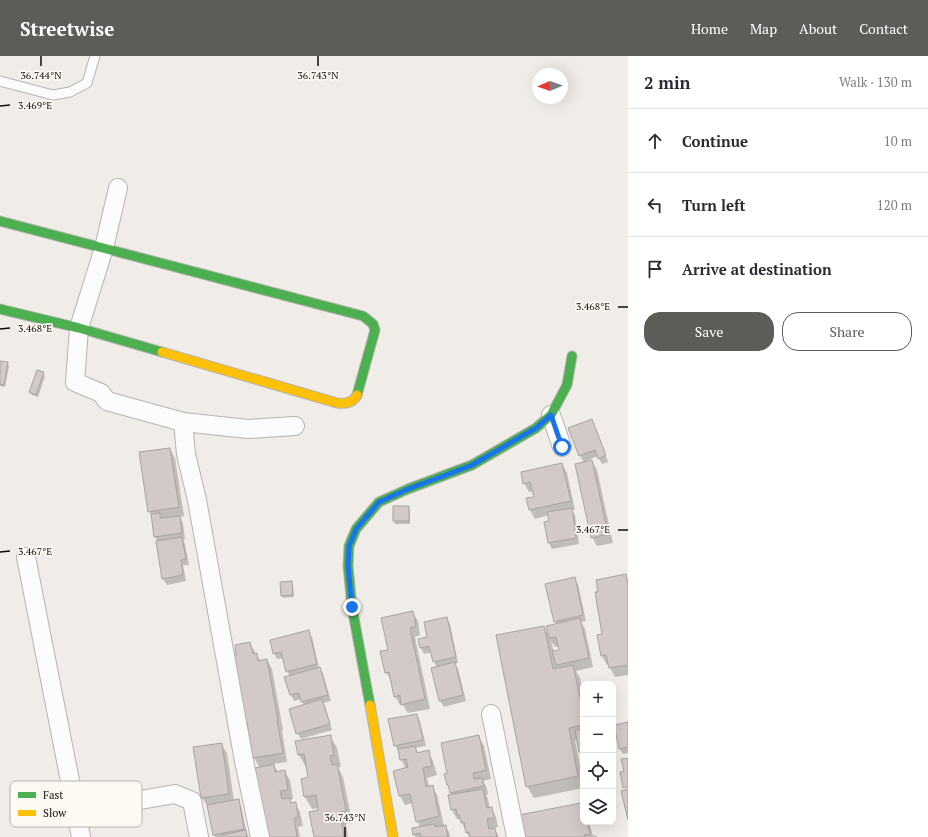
<!DOCTYPE html>
<html lang="en">
<head>
<meta charset="utf-8">
<style>
	:root { --surface:#fff; --page:#f7f7f7; --text:#2b2b33; --muted:#7c7c81; --line:#e1e1e2; --accent:#5e5c58 }
	body { margin:0; font-family:"PT Serif",serif; background:var(--page); color:var(--text) }
	.controls { position:absolute; right:12px; bottom:12px; display:grid; overflow:hidden; border-radius:8px; box-shadow:0 4px 16px #0002 }
	.controls button { width:36px; height:36px; display:grid; place-items:center; padding:0; border:0; border-bottom:1px solid var(--line); background:var(--surface); color:var(--text); font:20px sans-serif }
	.compass { position:absolute; left:532px; top:12px; width:36px; height:36px; border-radius:50%; background:var(--surface); box-shadow:0 4px 16px #0002; rotate:268deg }
	.stop { position:absolute; width:12px; height:12px; margin:-9px; border:3px solid #1a73e8; border-radius:50%; background:#fff }
	.stop.end { background:#1a73e8; border-color:#fff; box-shadow:0 1px 4px #0008 }
	.list { margin:0; padding:0; list-style:none }
	h2 { display:flex; justify-content:space-between; align-items:center; height:52px; margin:0; padding:0 16px; font-size:17px }
	h2 small { font-size:13px; font-weight:400; color:var(--muted) }
	.list li { display:grid; grid-template-columns:26px 1fr auto; gap:12px; align-items:center; box-sizing:border-box; height:64px; padding:0 16px; border-top:1px solid var(--line) }
	.list b { display:block; font-size:15px; white-space:nowrap }
	.list em { font-size:13px; font-style:normal; color:var(--muted) }
	.actions { display:flex; gap:8px; padding:12px 16px }
	.actions a { flex:1; padding:9px 0; border:1px solid var(--accent); border-radius:16px; text-align:center; font-size:14px; color:var(--accent) }
	.actions .main { background:var(--accent); color:#fff }
	.icon { flex:none; width:22px; height:22px; fill:none; stroke:currentColor; stroke-width:2; stroke-linecap:round; stroke-linejoin:round }
	.map { position:relative; flex:none; width:628px; height:781px; overflow:hidden }
	header { display:flex; align-items:center; gap:24px; box-sizing:border-box; height:56px; padding:0 20px; background:var(--accent); color:#fff }
	header strong { font-size:19px }
	nav { display:flex; gap:22px; margin-inline-start:auto; font-size:14px }
	main { display:flex }
	aside { flex:1; background:var(--surface) }
	.map>svg:first-child { display:block }
	.shadow { fill:#0003; fill-rule:evenodd }
	.building { fill:#d3cac7; stroke:#a7a3a1 }
	.lines { fill:none; stroke-linecap:round; stroke-linejoin:round }
	.lane-casing { stroke:#b6b3b0; stroke-width:11 }
	.street-casing { stroke:#b6b3b0; stroke-width:20 }
	.fast-casing { stroke:#b6b3b0; stroke-width:11 }
	.slow-casing { stroke:#b6b3b0; stroke-width:11 }
	.lane { stroke:#fdfcfc; stroke-width:9 }
	.street { stroke:#fdfcfc; stroke-width:18 }
	.fast { stroke:#4caf50; stroke-width:9 }
	.slow { stroke:#ffc107; stroke-width:9 }
	.route { stroke:#1a73e8; stroke-width:5 }
	.ticks { fill:none; stroke:#100e0b; stroke-width:1.5 }
	.key { fill:#fff9f3; stroke:#b7b2ad; stroke-width:1 }
	.key-label { font-size:11px; fill:#100e0b }
	.ticks-label { font-size:10px; text-anchor:middle; fill:#100e0b; stroke:#fff9f3; stroke-width:3.5; stroke-linejoin:round; paint-order:stroke }
</style>
</head>
<body>
<header>
<strong>Streetwise</strong>
<nav><a>Home</a><a>Map</a><a>About</a><a>Contact</a></nav>
</header>
<main>
<div class="map">
<svg width="628" height="781" viewBox="0 0 628 781">
	<rect width="100%" height="100%" fill="#f0ece8"/>
	<!-- shadow -->
	<path class="shadow" d="M 7,307 L 9,310 L 5,331 L 0,330 L 0,308 Z
		M 43,317 L 45,320 L 38,341 L 32,339 L 30,336 Z
		M 595,370 L 608,406 L 602,408 L 598,400 L 584,406 L 584,407 L 592,405 L 597,414 L 613,487 L 597,490 L 592,481 L 584,407 L 580,400 L 569,373 Z
		M 170,393 L 175,402 L 184,460 L 180,461 L 183,467 L 185,483 L 183,484 L 185,488 L 189,509 L 183,509 L 186,525 L 167,529 L 163,523 L 158,486 L 155,481 L 152,461 L 149,455 Z
		M 562,408 L 567,417 L 575,454 L 572,454 L 575,459 L 579,488 L 552,493 L 549,487 L 550,466 L 549,459 L 535,463 L 530,454 L 535,442 L 533,435 L 529,436 L 524,427 Z
		M 394,451 L 409,451 L 410,454 L 410,468 L 395,468 L 394,465 Z
		M 626,519 L 628,524 L 628,619 L 615,621 L 610,612 L 609,608 L 607,609 L 602,600 L 603,579 L 599,537 Z
		M 574,522 L 578,528 L 586,565 L 581,566 L 585,573 L 593,611 L 576,615 L 580,622 L 583,638 L 583,701 L 580,696 L 578,684 L 575,684 L 583,724 L 583,732 L 534,742 L 527,730 L 544,571 L 549,580 L 557,569 L 555,565 ZM 551,585 L 555,591 L 560,590 L 561,594 L 554,596 Z
		M 291,526 L 293,529 L 294,541 L 283,542 L 282,539 Z
		M 412,556 L 418,565 L 420,579 L 415,581 L 430,653 L 408,657 L 403,649 L 400,649 L 395,640 L 391,625 L 386,616 L 389,595 Z
		M 446,562 L 450,568 L 458,607 L 455,608 L 458,613 L 466,645 L 444,651 L 440,645 L 432,612 L 437,611 L 434,606 L 432,596 L 424,598 L 421,592 L 419,584 L 428,581 Z
		M 308,576 L 312,581 L 319,612 L 320,612 L 323,618 L 331,645 L 323,647 L 325,650 L 332,674 L 301,683 L 297,677 L 304,650 L 301,643 L 294,645 L 291,639 L 286,621 L 290,620 L 287,615 L 284,602 L 277,603 L 274,597 Z
		M 250,587 L 256,598 L 261,605 L 267,604 L 272,613 L 283,674 L 282,674 L 287,706 L 273,708 L 278,716 L 284,715 L 290,724 L 293,743 L 290,744 L 293,748 L 295,747 L 300,756 L 303,770 L 298,771 L 300,781 L 266,781 L 260,712 L 254,702 L 249,676 L 247,676 L 237,600 Z
		M 417,659 L 420,665 L 426,690 L 415,692 L 419,698 L 428,696 L 433,705 L 437,719 L 427,722 L 429,731 L 432,730 L 437,739 L 444,770 L 445,770 L 449,776 L 450,781 L 415,781 L 414,778 L 420,771 L 417,765 L 413,747 L 405,749 L 400,740 L 394,716 L 406,713 L 401,703 L 399,695 L 398,695 L 395,689 Z
		M 628,667 L 628,697 L 623,698 L 619,692 Z
		M 330,680 L 337,692 L 341,711 L 338,711 L 343,721 L 352,766 L 346,768 L 348,781 L 315,781 L 320,755 L 319,752 L 312,753 L 305,741 L 302,724 L 310,722 L 307,711 L 306,711 L 299,699 L 296,686 Z
		M 479,681 L 484,690 L 491,723 L 483,725 L 487,732 L 488,739 L 486,739 L 488,743 L 490,753 L 491,752 L 496,761 L 498,771 L 494,772 L 499,781 L 469,781 L 460,763 L 457,763 L 452,754 L 450,739 L 452,739 L 448,729 L 448,718 Z
		M 221,688 L 227,697 L 234,745 L 238,745 L 241,750 L 247,778 L 249,781 L 215,781 L 214,779 L 208,751 L 202,742 L 195,692 Z
		M 581,748 L 583,752 L 583,766 L 589,766 L 593,780 L 596,779 L 597,781 L 525,781 Z"/>
	<!-- building -->
	<path class="building" d="M 0,305 L 8,306 L 4,329 L 0,328 Z
		M 37,314 L 44,316 L 36,339 L 29,336 Z
		M 592,363 L 606,399 L 598,403 L 595,394 L 579,400 L 568,372 Z
		M 170,392 L 179,451 L 148,456 L 139,396 Z
		M 592,404 L 608,478 L 591,482 L 575,408 Z
		M 562,407 L 571,445 L 529,454 L 526,442 L 534,441 L 530,426 L 523,428 L 521,416 Z
		M 393,450 L 409,450 L 409,465 L 393,465 Z
		M 572,452 L 576,482 L 548,487 L 544,466 L 549,465 L 547,456 Z
		M 160,457 L 160,462 L 180,460 L 182,477 L 154,481 L 151,458 Z
		M 182,481 L 186,503 L 181,504 L 183,519 L 162,523 L 156,485 Z
		M 626,518 L 628,529 L 628,609 L 609,612 L 606,599 L 601,600 L 597,579 L 602,578 L 595,536 L 598,536 L 596,524 Z
		M 575,521 L 583,559 L 554,566 L 545,528 Z
		M 292,525 L 293,539 L 281,540 L 280,526 Z
		M 413,555 L 416,570 L 410,572 L 425,643 L 401,649 L 400,639 L 394,641 L 389,616 L 385,617 L 380,595 L 388,594 L 381,562 Z
		M 447,561 L 456,601 L 433,606 L 429,590 L 420,592 L 418,583 L 427,581 L 424,566 Z
		M 580,562 L 589,602 L 556,609 L 552,595 L 559,594 L 556,581 L 549,582 L 546,570 Z
		M 544,570 L 553,613 L 573,609 L 583,656 L 583,669 L 569,672 L 578,720 L 526,731 L 496,579 Z
		M 309,574 L 317,608 L 286,616 L 281,596 L 273,598 L 270,584 Z
		M 250,586 L 253,598 L 257,597 L 258,605 L 267,603 L 278,665 L 277,665 L 283,697 L 253,702 L 247,666 L 241,668 L 229,600 L 236,599 L 235,589 Z
		M 455,606 L 463,639 L 439,645 L 431,612 Z
		M 320,611 L 328,639 L 301,646 L 299,637 L 290,639 L 284,621 Z
		M 322,643 L 330,668 L 296,678 L 289,653 Z
		M 417,658 L 423,684 L 394,690 L 388,663 Z
		M 628,666 L 628,691 L 619,693 L 614,669 Z
		M 583,673 L 583,696 L 579,696 L 575,674 Z
		M 331,679 L 334,699 L 330,700 L 332,709 L 337,708 L 346,755 L 340,756 L 344,781 L 314,781 L 309,756 L 318,754 L 316,739 L 304,741 L 301,723 L 308,721 L 304,698 L 298,699 L 295,685 Z
		M 479,679 L 486,714 L 473,717 L 474,723 L 482,722 L 484,730 L 450,737 L 448,729 L 447,729 L 444,718 L 447,717 L 441,687 Z
		M 222,687 L 229,738 L 201,742 L 193,691 Z
		M 415,690 L 417,697 L 429,694 L 432,710 L 423,712 L 426,731 L 433,729 L 439,760 L 416,766 L 410,738 L 399,740 L 393,715 L 408,711 L 406,703 L 400,704 L 398,693 Z
		M 628,702 L 628,731 L 623,732 L 620,716 L 624,715 L 621,703 Z
		M 274,708 L 275,716 L 285,714 L 288,734 L 280,735 L 282,743 L 290,742 L 291,747 L 296,746 L 298,761 L 294,762 L 297,781 L 265,781 L 265,766 L 255,712 Z
		M 483,733 L 487,752 L 492,751 L 494,762 L 487,763 L 489,773 L 495,772 L 497,781 L 470,781 L 469,776 L 466,777 L 464,766 L 461,767 L 459,759 L 457,759 L 456,753 L 451,754 L 448,739 Z
		M 628,733 L 628,764 L 621,735 Z
		M 239,743 L 244,773 L 213,779 L 207,749 Z
		M 581,747 L 583,753 L 583,766 L 587,766 L 590,778 L 584,779 L 585,781 L 524,781 L 519,759 Z
		M 434,768 L 435,771 L 446,769 L 448,781 L 421,781 L 420,777 L 413,779 L 412,772 Z
		M 246,774 L 247,781 L 222,781 L 222,779 Z"/>
	<g class="lines">
		<!-- lane casing -->
		<g class="lane-casing">
			<path id="lane" d="M 0,25 L 53,39 L 70,36 L 87,27 L 95,0"/>
		</g>
		<!-- street casing -->
		<g class="street-casing">
			<path id="street" d="M 118,132 L 104,192 L 79,272 L 75,326 L 101,337 L 107,345 L 183,366 L 248,373 L 295,370
				M 551,359 L 562,391
				M 183,366 L 186,398 L 197,444 L 244,705 L 260,781
				M 26,501 L 81,781
				M 491,658 L 516,781
				M 77,755 L 175,738 L 192,745 L 199,781"/>
		</g>
		<!-- fast casing -->
		<g class="fast-casing">
			<path id="fast" d="M 0,165 L 363,260 L 373,268 L 375,274 L 357,339
				M 0,253 L 79,272 L 162,296
				M 370,649 L 352,551 L 348,510 L 349,490 L 356,473 L 379,446 L 408,433 L 472,409 L 536,372 L 551,359 L 567,329 L 572,300"/>
		</g>
		<!-- slow casing -->
		<g class="slow-casing">
			<path id="slow" d="M 162,296 L 337,347 C 345,348 353,347 357,339
				M 370,649 L 393,781"/>
		</g>
		<!-- lane -->
		<use href="#lane" class="lane"/>
		<!-- street -->
		<use href="#street" class="street"/>
		<!-- fast -->
		<use href="#fast" class="fast"/>
		<!-- slow -->
		<use href="#slow" class="slow"/>
	</g>
	<g class="lines">
		<!-- route -->
		<path class="route" d="M 352,551 L 348,510 L 349,490 L 356,473 L 379,446 L 408,433 L 446,419 L 472,409 L 536,372 L 551,359 L 562,391"/>
	</g>
	<!-- ticks -->
	<path class="ticks" d="M 41,0 L 41,10M 318,0 L 318,10M 0,50 L 10,49M 618,251 L 628,251M 0,273 L 10,272M 618,474 L 628,474M 0,496 L 10,495M 345,771 L 345,781"/>
	<!-- legend -->
	<rect x="10" y="725" width="132" height="46" rx="6" class="key"/>
	<rect x="18" y="736" width="18" height="6" fill="#4caf50"/>
	<rect x="18" y="754" width="18" height="6" fill="#ffc107"/>
	<g class="key-label">
		<text x="43" y="743">Fast</text>
		<text x="43" y="761">Slow</text>
	</g>
	<g class="ticks-label">
		<text x="41" y="23">36.744°N</text>
		<text x="318" y="23">36.743°N</text>
		<text x="35" y="53">3.469°E</text>
		<text x="593" y="254">3.468°E</text>
		<text x="35" y="276">3.468°E</text>
		<text x="593" y="477">3.467°E</text>
		<text x="35" y="499">3.467°E</text>
		<text x="345" y="765">36.743°N</text>
	</g>
</svg>
<div class="controls">
<button>+</button>
<button>−</button>
<button><svg class="icon" aria-label="locate" viewBox="0 0 24 24"><circle cx="12" cy="12" r="6"/><path d="M12 2v4M12 18v4M2 12h4M18 12h4"/></svg></button>
<button><svg class="icon" aria-label="layers" viewBox="0 0 24 24"><path d="M12 4l9 5-9 5-9-5zM3 14l9 5 9-5"/></svg></button>
</div>
<svg class="compass" viewBox="-18 -18 36 36"><path d="M0-13l5 13h-10z" fill="#e53935"/><path d="M0 13l5-13h-10z" fill="#7c7c81"/></svg>
<div class="stop" style="left:562px;top:391px"></div>
<div class="stop end" style="left:352px;top:551px"></div>
</div>
<aside>
<h2>2 min<small>Walk · 130 m</small></h2>
<ul class="list">
<li><svg class="icon" aria-label="ahead" viewBox="0 0 24 24"><path d="M12 20V5M6 11l6-6 6 6"/></svg><div><b>Continue</b></div><em>10 m</em></li>
<li><svg class="icon" aria-label="left" viewBox="0 0 24 24"><path d="M17 20v-9H6M10 6l-5 5 5 5"/></svg><div><b>Turn left</b></div><em>120 m</em></li>
<li><svg class="icon" aria-label="arrive" viewBox="0 0 24 24"><path d="M6 21V4h12l-3 4 3 4H6"/></svg><div><b>Arrive at destination</b></div></li>
</ul>
<div class="actions"><a class="main">Save</a><a>Share</a></div>
</aside>
</main>
</body>
</html>
